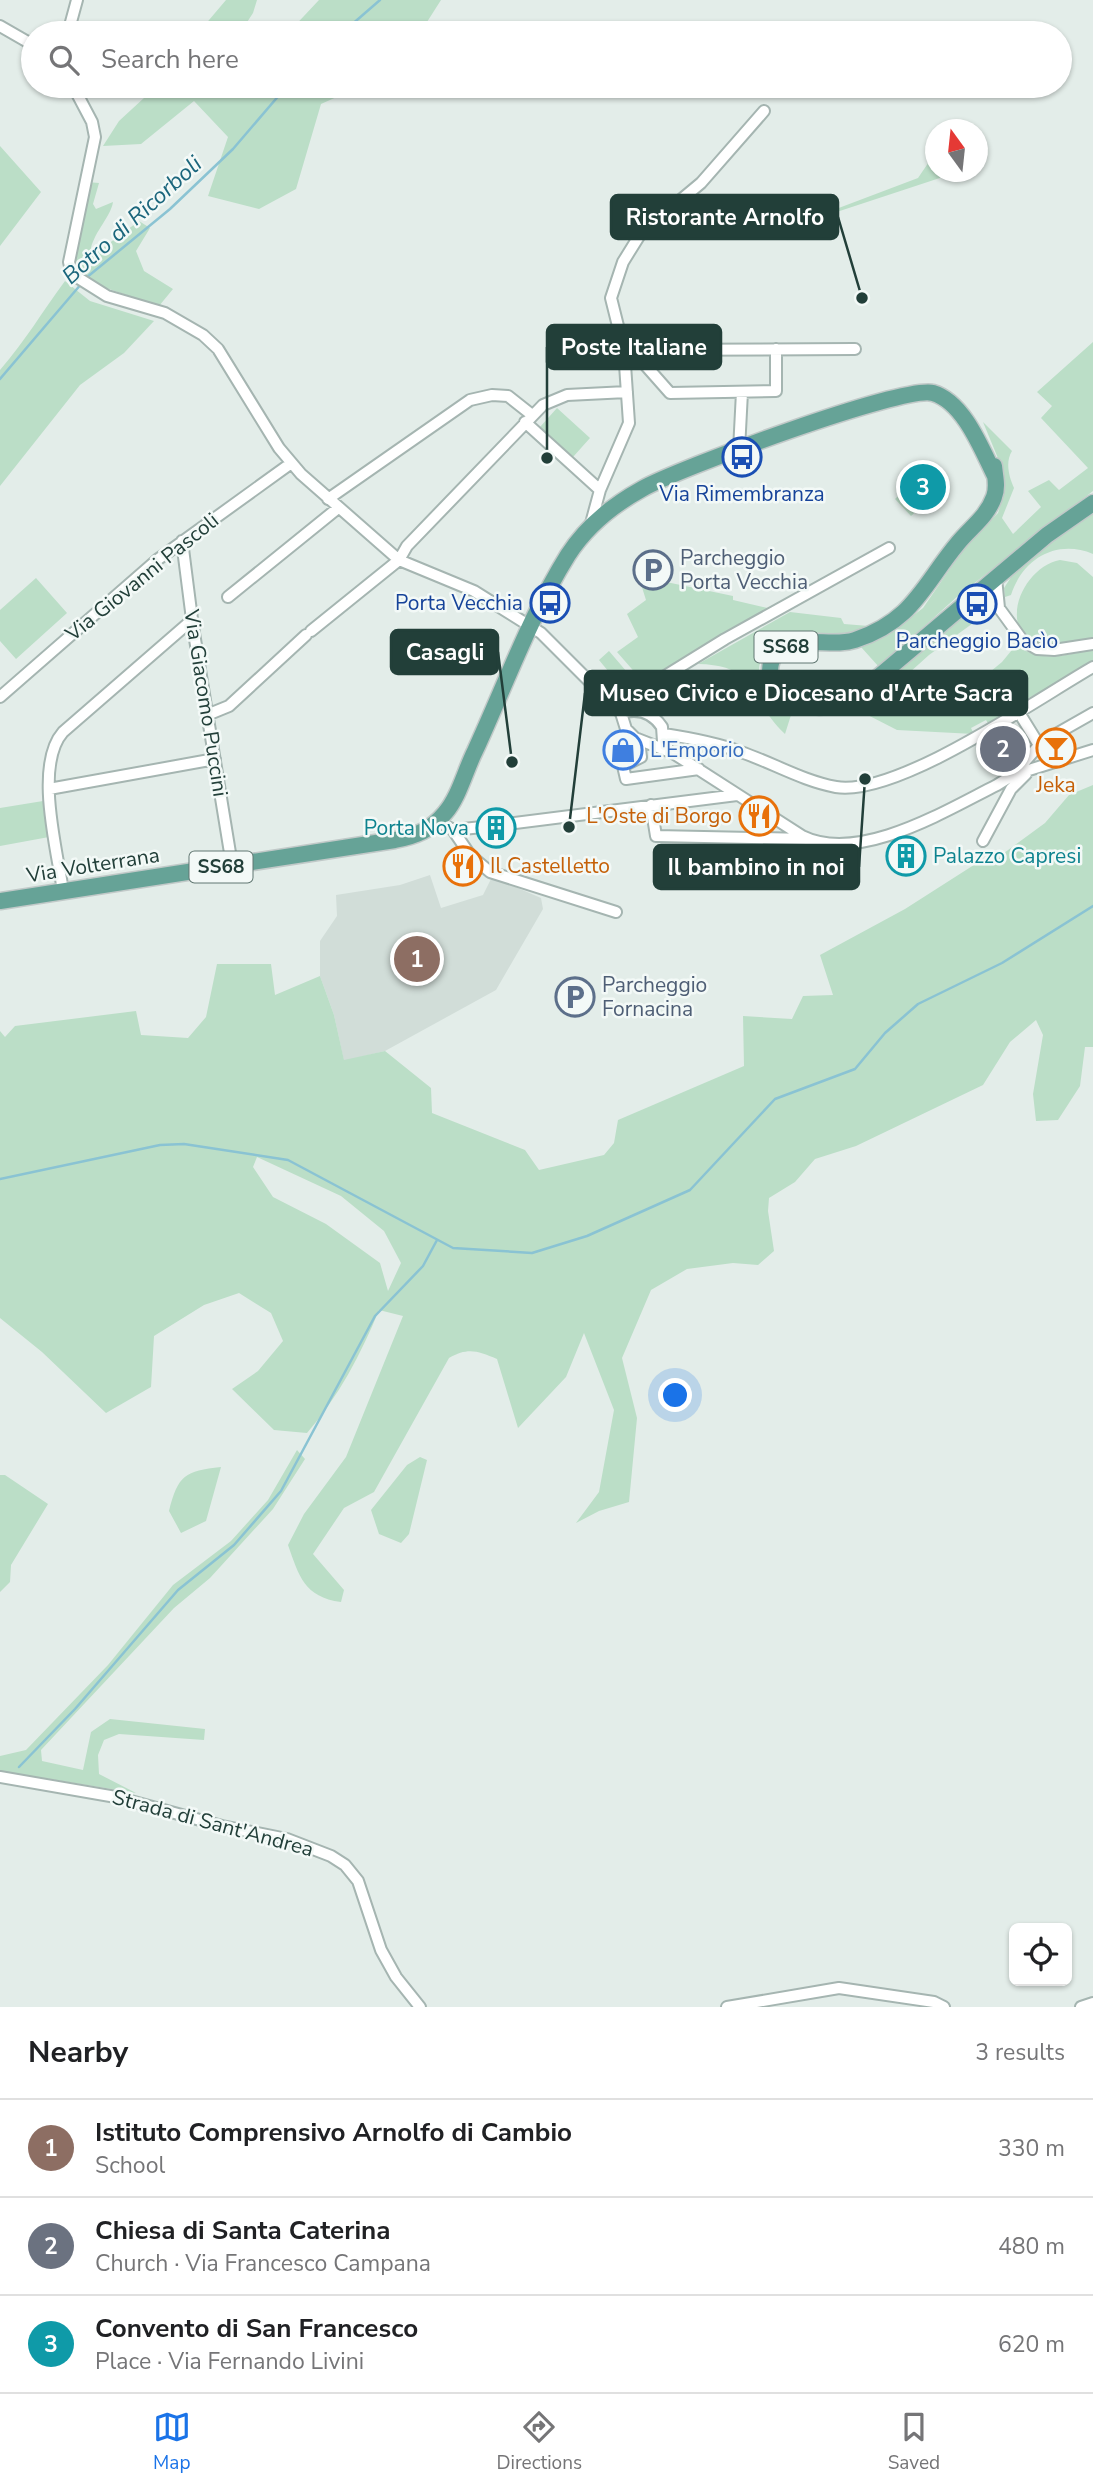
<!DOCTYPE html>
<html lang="en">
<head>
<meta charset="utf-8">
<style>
	:root { --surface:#fff; --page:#f6f6f6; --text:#202124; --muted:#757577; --line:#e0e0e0; --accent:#1a73e8 }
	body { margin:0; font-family:"Nunito Sans",sans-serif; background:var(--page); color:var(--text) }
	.controls { position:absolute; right:21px; bottom:21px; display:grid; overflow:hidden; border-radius:10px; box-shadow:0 2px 5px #0004 }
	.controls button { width:63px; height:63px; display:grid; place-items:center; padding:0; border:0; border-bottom:2px solid var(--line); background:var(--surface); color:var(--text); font:35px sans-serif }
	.compass { position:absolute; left:925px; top:119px; width:63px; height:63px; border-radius:50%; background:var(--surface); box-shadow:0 2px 5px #0004; rotate:345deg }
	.you { position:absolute; left:676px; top:1396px; width:24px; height:24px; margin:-18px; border:5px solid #fff; border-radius:50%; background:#1a73e8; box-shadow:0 0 0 10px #1a73e833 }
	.badge { display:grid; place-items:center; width:46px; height:46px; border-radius:50%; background:var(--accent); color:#fff; font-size:23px; font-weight:700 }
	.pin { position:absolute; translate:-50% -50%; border:4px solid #fff; box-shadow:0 2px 7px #0006 }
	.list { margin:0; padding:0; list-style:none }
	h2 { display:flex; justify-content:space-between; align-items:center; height:91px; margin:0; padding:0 28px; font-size:30px }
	h2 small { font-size:23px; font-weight:400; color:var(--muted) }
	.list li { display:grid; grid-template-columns:46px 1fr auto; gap:21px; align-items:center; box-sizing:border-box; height:98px; padding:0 28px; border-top:2px solid var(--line) }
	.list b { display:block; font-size:26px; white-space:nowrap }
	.list p { margin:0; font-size:23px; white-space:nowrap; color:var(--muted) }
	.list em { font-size:23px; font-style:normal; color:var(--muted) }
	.icon { flex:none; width:38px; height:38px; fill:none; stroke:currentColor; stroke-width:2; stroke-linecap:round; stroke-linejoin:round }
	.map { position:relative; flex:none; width:1093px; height:2007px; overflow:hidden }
	.search { position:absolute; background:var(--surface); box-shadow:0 2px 5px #0004; left:21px; right:21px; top:21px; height:77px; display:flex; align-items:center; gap:18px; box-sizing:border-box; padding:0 24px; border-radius:38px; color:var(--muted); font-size:26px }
	.sheet { height:385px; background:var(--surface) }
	nav { display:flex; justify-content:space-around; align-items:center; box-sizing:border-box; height:98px; border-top:2px solid var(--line); background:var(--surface); font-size:19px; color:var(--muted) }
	nav a { display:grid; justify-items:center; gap:4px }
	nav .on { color:var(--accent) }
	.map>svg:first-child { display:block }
	.built { fill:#d1ddd8 }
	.green { fill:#bbdec7; fill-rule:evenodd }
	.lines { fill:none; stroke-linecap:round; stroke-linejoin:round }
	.stream { stroke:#8ac3d3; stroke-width:2.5 }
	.street-casing { stroke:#a5b5b1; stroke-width:14 }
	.primary-casing { stroke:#c1c9c8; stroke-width:19 }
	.street { stroke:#fff; stroke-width:10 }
	.primary { stroke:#66a397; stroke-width:16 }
	.labels { text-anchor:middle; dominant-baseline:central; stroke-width:5; stroke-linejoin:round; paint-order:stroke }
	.shield { fill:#f3f9f7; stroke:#617772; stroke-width:2 }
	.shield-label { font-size:19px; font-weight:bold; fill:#223f39 }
	.transit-label { font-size:21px; fill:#164399; stroke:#f3f9f7 }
	.service-label { font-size:21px; fill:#4e5e75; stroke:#f3f9f7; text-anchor:start }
	.street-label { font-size:21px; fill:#223f39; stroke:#f3f9f7 }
	.shop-label { font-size:21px; fill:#366cbe; stroke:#f3f9f7; text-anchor:start }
	.food-label { font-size:21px; fill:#c56008; stroke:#f3f9f7 }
	.culture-label { font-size:21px; fill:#0d838f; stroke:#f3f9f7; text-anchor:end }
	.water-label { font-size:23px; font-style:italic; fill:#1b667c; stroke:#f3f9f7 }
	.leader { fill:none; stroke:#223f39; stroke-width:2.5 }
	.callout-dot { fill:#223f39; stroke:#f3f9f7; stroke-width:2.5 }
	.callout { fill:#223f39; stroke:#223f39; stroke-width:2.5 }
	.callout-label { font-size:23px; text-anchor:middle; font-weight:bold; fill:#fff }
</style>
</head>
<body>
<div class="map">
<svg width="1093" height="2007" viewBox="0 0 1093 2007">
	<rect width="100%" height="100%" fill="#e3ede9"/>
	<!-- built -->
	<path class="built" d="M 430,875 L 441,908 L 483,895 L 492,877 L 541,898 L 543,909 L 496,990 L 385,1051 L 344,1061 L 334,1015 L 320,976 L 320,941 L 337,916 L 336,895 L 400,885 Z"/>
	<!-- green -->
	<path class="green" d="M 226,0 L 257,0 L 253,13 L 240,33 L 198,33 Z
		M 319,0 L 441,0 L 420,33 L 288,33 Z
		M 157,86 L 222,86 L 228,95 L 234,86 L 361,86 L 321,104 L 296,189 L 259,209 L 208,196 L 228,137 L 194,101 L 141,144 L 103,146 L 119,121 Z
		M 0,146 L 41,192 L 0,246 Z
		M 935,153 L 936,172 L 958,172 L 770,234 L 918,178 Z
		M 87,182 L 99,183 L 93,204 L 96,209 L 113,202 C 111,216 95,231 91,248 L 100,250 L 139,221 L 150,228 L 136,251 L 144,271 L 173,289 L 159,306 L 100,286 L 77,272 L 74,264 Z
		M 65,281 L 90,301 L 154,321 L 124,353 L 80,385 L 0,486 L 0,370 C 26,340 42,312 65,281 Z
		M 1093,342 L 1093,491 L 959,595 L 879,667 L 861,647 L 897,628 L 923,608 L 967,544 L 998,513 L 1003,497 L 1002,468 L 983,422 L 1012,451 C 1005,462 1009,477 1014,488 L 1002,518 L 1013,534 L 1041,507 L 1028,491 L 1049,480 L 1059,490 L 1088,468 L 1041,418 L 1052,406 L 1037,392 Z
		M 557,408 L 590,438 L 573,457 L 540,427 Z
		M 915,480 L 931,498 L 911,516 L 895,499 Z
		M 1093,513 L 1093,554 C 1057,539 1023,558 1011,595 L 1005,597 L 1004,588 L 1015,571 L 1040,550 Z
		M 1060,560 L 1077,563 L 1093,577 L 1093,640 L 1041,647 L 1020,630 C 1008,603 1032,565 1060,560 Z
		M 36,578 L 67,613 L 16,659 L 0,641 L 0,610 Z
		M 640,581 L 671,583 L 733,596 L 733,600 L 772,609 L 645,684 L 617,652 L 638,637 L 627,614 L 646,600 Z
		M 977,607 L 982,609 L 976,621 L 929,655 L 899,682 L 903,688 L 897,692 L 905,702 L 917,701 L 945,680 L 962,695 L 1002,662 L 1016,645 C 1040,663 1065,656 1093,649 L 1093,663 L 1023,701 L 1022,699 L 1014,703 L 1015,707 L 989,725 L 986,720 L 971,728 L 974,734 L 897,730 L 854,708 L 919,651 Z
		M 790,612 L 841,618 L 844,624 L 869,626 C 861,630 853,634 844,635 C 812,637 757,627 759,675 C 760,696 774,706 791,715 L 785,734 C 748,700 760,665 698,664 Z
		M 609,651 L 633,679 L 622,688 L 599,660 Z
		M 1093,785 L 1093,1047 L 1085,1047 L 1080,1086 L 1058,1120 L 1036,1121 L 1033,1094 L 1043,1035 L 1036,1020 L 1010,1042 L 983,1085 L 856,1146 L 815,1159 L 795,1182 L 769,1198 L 768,1211 L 774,1251 L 758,1265 L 733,1263 L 687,1269 L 651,1290 L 622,1358 L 637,1418 L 629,1502 L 599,1511 L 576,1523 L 599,1492 L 614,1410 L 584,1333 L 566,1377 L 518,1428 L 497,1359 C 478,1351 468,1347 449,1358 L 374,1492 L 344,1508 L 313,1554 L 344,1590 L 341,1602 C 304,1597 299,1576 288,1545 L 304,1514 L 346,1457 L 403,1316 L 379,1310 C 361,1354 339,1396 307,1433 L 274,1430 L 232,1389 L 258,1371 L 283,1341 L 271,1313 L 239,1293 L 204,1305 L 154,1336 L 151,1387 L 106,1413 L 42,1352 L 0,1318 L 0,1031 L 5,1037 L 15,1026 L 136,1011 L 141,1035 L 188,1038 L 206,1017 L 217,964 L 271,964 L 275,995 L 320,976 L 334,1015 L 344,1060 L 385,1051 L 431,1088 L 432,1113 L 525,1150 L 539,1170 L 604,1155 L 614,1143 L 618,1120 L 744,1066 L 743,1016 L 792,1019 L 803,996 L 833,995 L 820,955 L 905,909 L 977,863 L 1006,856 L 1004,853 L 1045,823 L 1069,795 ZM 257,1157 L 341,1196 L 384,1231 L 401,1263 L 388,1291 L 380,1263 L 326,1224 L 273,1197 L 253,1167 Z
		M 43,801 L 49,837 L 0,846 L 0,808 Z
		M 297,1450 L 305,1459 L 273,1509 L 210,1578 L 174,1608 L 41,1750 L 42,1761 L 83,1770 L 91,1732 L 110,1719 L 205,1729 L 204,1740 L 119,1734 L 104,1740 L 98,1755 L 99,1774 L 136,1793 L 0,1771 L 0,1756 L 26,1750 L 108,1665 L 173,1585 L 231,1541 L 268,1500 Z
		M 420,1457 L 427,1460 L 409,1534 L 401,1543 L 379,1534 L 371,1510 L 407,1465 Z
		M 221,1467 L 206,1521 L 181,1533 L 169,1511 C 178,1475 185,1471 221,1467 Z
		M 0,1475 L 5,1475 L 48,1504 L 11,1565 L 10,1582 L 0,1592 Z"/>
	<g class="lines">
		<!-- stream -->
		<path class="stream" d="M 342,33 L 380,0
			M 86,278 L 170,209 L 233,149 L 287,86
			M 0,379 L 82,283
			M 0,1179 L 160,1145 L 184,1144 L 288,1160 L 453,1248 L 532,1253 L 587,1236 L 690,1190 L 775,1099 L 855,1069 L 885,1033 L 918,1004 L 1002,963 L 1093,906
			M 19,1767 L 75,1709 L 178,1590 L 234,1545 L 281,1491 L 375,1316 L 423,1266 L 437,1240"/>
		<!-- street casing -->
		<g class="street-casing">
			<path id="street" d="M 0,26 L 33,45
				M 68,33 L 77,0
				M 73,86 L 92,122 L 95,137 L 69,262 L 72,274 L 107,296 L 165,313 L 203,335 L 218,349 L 279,448 L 301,474 L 399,560 L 474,591 L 541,633 L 621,713 L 626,729 L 635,738 L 673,753 L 802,836 C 859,864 945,811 997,785 L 1013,775 L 1042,742 L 1093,713
				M 624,350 L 855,349
				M 632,350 L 670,393 L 776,391 L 776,349
				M 525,422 L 600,490
				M 739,450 L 742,392
				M 328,499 L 470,400 L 492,395 L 508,396 L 532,415
				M 590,527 L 600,490 L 629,423 L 624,350 L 611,298 L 623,262 L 641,233 L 701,183 L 764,111
				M 182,541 L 193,627 L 232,865
				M 996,578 L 999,608
				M 976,594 L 999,608 L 1023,641 L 1037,649 L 1054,650 L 1093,644
				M 228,597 L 338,508
				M 311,631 L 399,560 L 407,546 L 543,405 L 567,395 L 627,392
				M 0,697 L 157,560 L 290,464
				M 615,707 L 725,639 L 889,548
				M 1018,711 L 1039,745
				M 621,713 C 637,708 652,712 662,727 L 663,741
				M 207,715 L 229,706 L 306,635
				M 664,734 C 690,738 717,743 741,752 C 773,763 803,781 836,787 C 897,797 1037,699 1093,667
				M 639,740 L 641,757 L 623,766 L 626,779 L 699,769
				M 1013,775 L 1093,750
				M 49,789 L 215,759
				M 651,805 L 656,836 L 807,839
				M 438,821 L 453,830 L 470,855 L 490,872 L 616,912
				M 499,825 L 737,795
				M 453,830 L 492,826
				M 983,841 L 1011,789 L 1026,774
				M 687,862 L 794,863
				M 63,891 C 57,850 34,765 63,732 L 192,620
				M 0,1777 L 116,1797 L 222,1826 L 287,1839 L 331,1856 L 345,1865 L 358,1881 L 381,1950 L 396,1977 L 420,2007
				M 727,2007 L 839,1988 L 934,2002 L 944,2007
				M 1081,2007 L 1093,2003"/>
		</g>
		<!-- primary casing -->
		<g class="primary-casing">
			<path id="primary" d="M 994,466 C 995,477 998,487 994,497 C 987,517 970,528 958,543 C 923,585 913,621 855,640 C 831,648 798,633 778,652 C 772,657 770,663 770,671 C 770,709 826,713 851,700 L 1047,535 L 1093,503
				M 0,901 L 395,840 C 416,836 431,830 445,813 C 459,797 465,771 475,751 C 505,686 530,616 568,555 C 586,527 613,505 642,489 C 677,469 903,385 933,393 C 964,402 982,450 995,476"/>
		</g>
		<!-- street -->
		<use href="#street" class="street"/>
		<!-- primary -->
		<use href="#primary" class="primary"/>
	</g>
	<!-- icons -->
	<defs>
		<g id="bus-ring" transform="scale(2.0125)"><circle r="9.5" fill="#f3f9f7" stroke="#1a4fb4" stroke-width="1.5"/><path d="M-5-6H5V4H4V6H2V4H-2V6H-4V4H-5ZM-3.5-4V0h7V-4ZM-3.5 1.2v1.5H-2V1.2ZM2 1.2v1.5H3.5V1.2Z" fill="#1a4fb4"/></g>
		<g id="parking-ring" transform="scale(2.0125)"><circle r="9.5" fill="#f3f9f7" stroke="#5c6f8a" stroke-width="1.5"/><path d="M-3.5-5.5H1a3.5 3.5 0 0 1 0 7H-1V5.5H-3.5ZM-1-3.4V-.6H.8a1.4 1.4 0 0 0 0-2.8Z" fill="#5c6f8a"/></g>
		<g id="bar-ring" transform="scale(2.0125)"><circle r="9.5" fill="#f3f9f7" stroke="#e8710a" stroke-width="1.5"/><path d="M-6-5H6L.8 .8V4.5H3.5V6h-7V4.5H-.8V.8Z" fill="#e8710a"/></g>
		<g id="shop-ring" transform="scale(2.0125)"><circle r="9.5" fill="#f3f9f7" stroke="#3f7fe0" stroke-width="1.5"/><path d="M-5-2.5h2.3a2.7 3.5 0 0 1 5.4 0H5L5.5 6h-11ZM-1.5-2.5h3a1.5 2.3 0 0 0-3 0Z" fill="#3f7fe0"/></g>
		<g id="restaurant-ring" transform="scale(2.0125)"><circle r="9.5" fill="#f3f9f7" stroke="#e8710a" stroke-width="1.5"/><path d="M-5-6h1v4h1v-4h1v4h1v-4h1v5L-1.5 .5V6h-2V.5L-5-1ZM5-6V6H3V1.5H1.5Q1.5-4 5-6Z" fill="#e8710a"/></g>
		<g id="building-ring" transform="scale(2.0125)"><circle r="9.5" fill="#f3f9f7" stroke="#0f9aa8" stroke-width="1.5"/><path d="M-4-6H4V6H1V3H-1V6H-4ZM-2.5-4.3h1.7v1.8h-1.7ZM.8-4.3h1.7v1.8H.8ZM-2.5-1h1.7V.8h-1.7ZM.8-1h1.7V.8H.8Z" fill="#0f9aa8"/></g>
	</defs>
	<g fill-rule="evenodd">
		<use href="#bus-ring" x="742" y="457"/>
		<use href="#parking-ring" x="653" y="570"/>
		<use href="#bus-ring" x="550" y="603"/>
		<use href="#bus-ring" x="977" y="604"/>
		<use href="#bar-ring" x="1056" y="748"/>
		<use href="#shop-ring" x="623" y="750"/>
		<use href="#restaurant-ring" x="759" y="816"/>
		<use href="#building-ring" x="496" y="828"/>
		<use href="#building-ring" x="906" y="856"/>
		<use href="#restaurant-ring" x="463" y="866"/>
		<use href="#parking-ring" x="575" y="997"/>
	</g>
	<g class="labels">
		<!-- shield labels -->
		<g class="shield">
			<rect x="754.5" y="631.5" width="63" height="31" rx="5"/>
			<rect x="189.5" y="851.5" width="63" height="31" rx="5"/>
		</g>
		<g class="shield-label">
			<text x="786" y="647">SS68</text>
			<text x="221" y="867">SS68</text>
		</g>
		<!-- transit labels -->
		<g class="transit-label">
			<text x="742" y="494">Via Rimembranza</text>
			<text x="523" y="603" text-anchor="end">Porta Vecchia</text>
			<text x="977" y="641">Parcheggio Bacìo</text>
		</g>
		<!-- service labels -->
		<g class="service-label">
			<text x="680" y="558">Parcheggio<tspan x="680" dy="24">Porta Vecchia</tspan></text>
			<text x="602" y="985">Parcheggio<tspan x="602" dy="24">Fornacina</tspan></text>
		</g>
		<!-- street labels -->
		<g class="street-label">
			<text transform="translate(142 577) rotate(-39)">Via Giovanni Pascoli</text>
			<text transform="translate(206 703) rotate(81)">Via Giacomo Puccini</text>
			<text transform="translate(93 865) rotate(-9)">Via Volterrana</text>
			<text transform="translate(213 1823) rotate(15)">Strada di Sant'Andrea</text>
		</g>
		<!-- shop labels -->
		<g class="shop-label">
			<text x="650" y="750">L'Emporio</text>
		</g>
		<!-- food labels -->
		<g class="food-label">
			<text x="1056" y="785">Jeka</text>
			<text x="732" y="816" text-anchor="end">L'Oste di Borgo</text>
			<text x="490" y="866" text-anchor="start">Il Castelletto</text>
		</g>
		<!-- culture labels -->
		<g class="culture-label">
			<text x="469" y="828">Porta Nova</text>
			<text x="933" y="856" text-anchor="start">Palazzo Capresi</text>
		</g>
		<!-- water labels -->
		<g class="water-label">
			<text transform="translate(132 220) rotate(-42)">Botro di Ricorboli</text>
		</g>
	</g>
	<!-- callouts -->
	<path class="leader" d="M862 298L838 217M547 458L547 347M512 762L498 652M569 827L585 693M865 779L859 867"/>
	<g class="callout-dot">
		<circle cx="862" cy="298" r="7"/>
		<circle cx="547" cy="458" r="7"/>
		<circle cx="512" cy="762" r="7"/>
		<circle cx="569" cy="827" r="7"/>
		<circle cx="865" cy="779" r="7"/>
	</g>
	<g class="callout">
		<rect x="611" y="195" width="227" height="44" rx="7"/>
		<rect x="547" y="325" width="174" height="44" rx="7"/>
		<rect x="391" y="630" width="107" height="44" rx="7"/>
		<rect x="585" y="671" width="442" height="44" rx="7"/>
		<rect x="654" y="845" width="205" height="44" rx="7"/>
	</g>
	<g class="callout-label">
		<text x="725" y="225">Ristorante Arnolfo</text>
		<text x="634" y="355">Poste Italiane</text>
		<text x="445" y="660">Casagli</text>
		<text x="806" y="701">Museo Civico e Diocesano d'Arte Sacra</text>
		<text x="756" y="875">Il bambino in noi</text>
	</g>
</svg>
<div class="controls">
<button><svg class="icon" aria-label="locate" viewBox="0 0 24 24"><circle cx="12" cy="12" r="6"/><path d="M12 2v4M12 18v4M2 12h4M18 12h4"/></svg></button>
</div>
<svg class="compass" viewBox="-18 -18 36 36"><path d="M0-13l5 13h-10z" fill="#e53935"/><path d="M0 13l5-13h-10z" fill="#757577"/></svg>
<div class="you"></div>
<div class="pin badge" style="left:417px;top:959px;background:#8d6e63">1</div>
<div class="pin badge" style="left:1003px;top:749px;background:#6b7280">2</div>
<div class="pin badge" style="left:923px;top:487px;background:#0f9aa8">3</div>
<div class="search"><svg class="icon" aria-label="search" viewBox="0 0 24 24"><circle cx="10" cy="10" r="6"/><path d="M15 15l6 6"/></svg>Search here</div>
</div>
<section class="sheet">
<h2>Nearby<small>3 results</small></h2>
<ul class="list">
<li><span class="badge" style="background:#8d6e63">1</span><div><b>Istituto Comprensivo Arnolfo di Cambio</b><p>School</p></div><em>330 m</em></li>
<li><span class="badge" style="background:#6b7280">2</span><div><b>Chiesa di Santa Caterina</b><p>Church · Via Francesco Campana</p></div><em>480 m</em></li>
<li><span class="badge" style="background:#0f9aa8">3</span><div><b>Convento di San Francesco</b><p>Place · Via Fernando Livini</p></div><em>620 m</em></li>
</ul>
</section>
<nav>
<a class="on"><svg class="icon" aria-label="map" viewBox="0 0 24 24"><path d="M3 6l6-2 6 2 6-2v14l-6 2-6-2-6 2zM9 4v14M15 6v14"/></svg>Map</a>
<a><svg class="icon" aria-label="directions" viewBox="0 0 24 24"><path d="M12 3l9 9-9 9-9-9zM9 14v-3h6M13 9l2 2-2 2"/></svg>Directions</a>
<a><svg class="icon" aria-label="saved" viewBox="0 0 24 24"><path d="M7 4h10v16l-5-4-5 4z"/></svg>Saved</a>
</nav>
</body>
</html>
